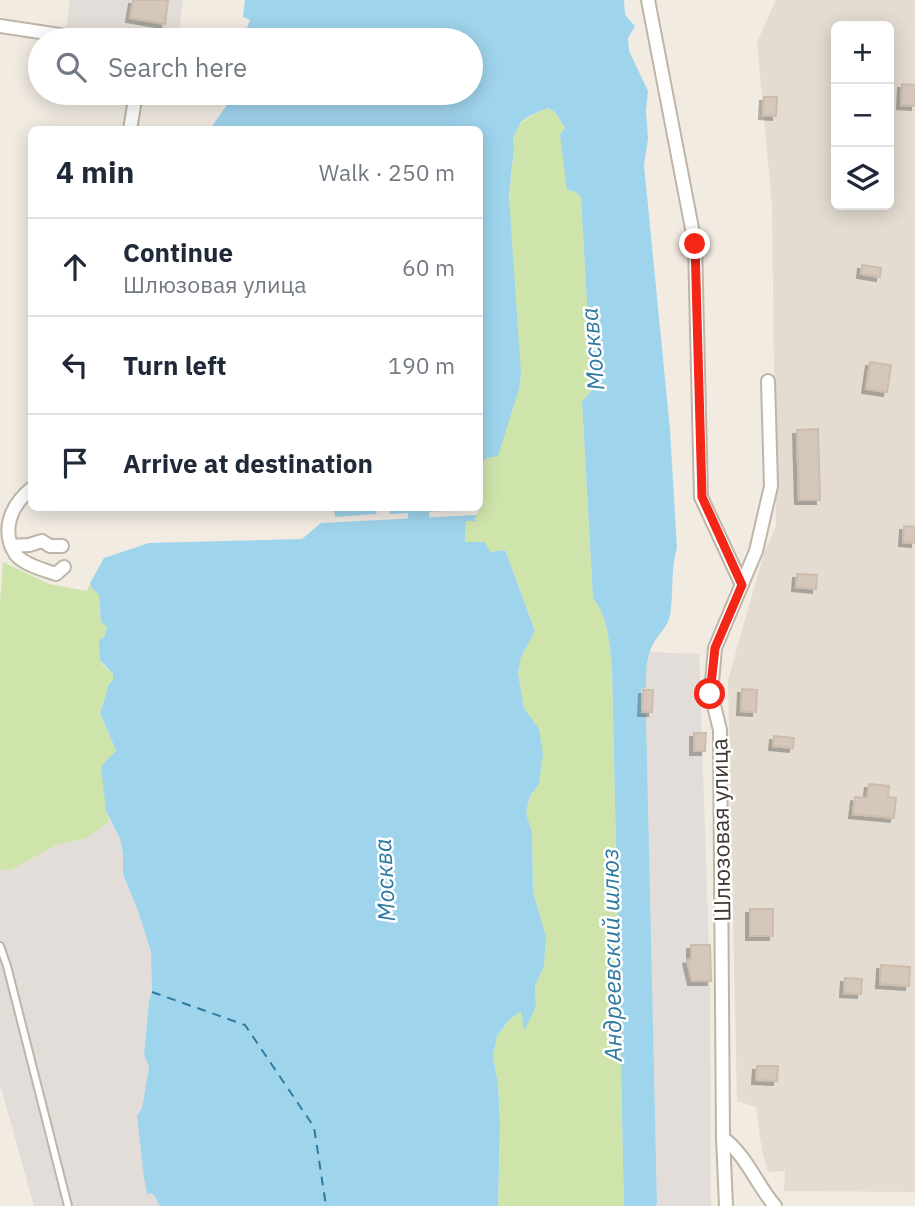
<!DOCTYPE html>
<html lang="en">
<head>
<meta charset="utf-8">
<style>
	:root { --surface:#fff; --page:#f6f6f7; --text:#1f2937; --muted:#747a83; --line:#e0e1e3 }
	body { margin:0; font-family:"IBM Plex Sans",sans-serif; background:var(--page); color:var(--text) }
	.controls { position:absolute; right:21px; top:21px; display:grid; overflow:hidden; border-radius:10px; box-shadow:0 4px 18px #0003 }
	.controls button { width:63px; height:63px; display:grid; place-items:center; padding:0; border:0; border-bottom:2px solid var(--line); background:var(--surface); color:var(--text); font:35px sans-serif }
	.stop { position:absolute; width:21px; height:21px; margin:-16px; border:5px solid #f32617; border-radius:50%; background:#fff }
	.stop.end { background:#f32617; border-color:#fff; box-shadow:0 2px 7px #0008 }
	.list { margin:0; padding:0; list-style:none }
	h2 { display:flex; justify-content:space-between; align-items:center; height:91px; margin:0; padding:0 28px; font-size:30px }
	h2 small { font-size:23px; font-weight:400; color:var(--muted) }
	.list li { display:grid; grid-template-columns:46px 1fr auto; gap:21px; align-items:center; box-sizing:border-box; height:98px; padding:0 28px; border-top:2px solid var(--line) }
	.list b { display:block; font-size:26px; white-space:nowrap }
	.list p { margin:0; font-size:23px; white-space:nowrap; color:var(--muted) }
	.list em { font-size:23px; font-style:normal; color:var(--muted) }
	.icon { flex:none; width:38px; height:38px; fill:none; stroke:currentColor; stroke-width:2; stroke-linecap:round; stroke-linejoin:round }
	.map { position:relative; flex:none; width:915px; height:1206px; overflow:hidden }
	.search { position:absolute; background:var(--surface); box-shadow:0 4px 18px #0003; left:28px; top:28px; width:455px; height:77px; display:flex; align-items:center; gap:18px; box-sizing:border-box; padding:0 24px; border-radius:38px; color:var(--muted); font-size:26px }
	.panel { position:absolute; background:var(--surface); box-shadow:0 4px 18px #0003; left:28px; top:126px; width:455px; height:385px; border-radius:10px }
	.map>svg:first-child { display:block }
	.residential { fill:#e4dcd0; fill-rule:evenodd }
	.industrial { fill:#e2ddd8 }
	.green { fill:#cfe4ab }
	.water { fill:#9fd4ed }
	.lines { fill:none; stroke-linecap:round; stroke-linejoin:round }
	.river { stroke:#9fd4ed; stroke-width:21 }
	.ferry { stroke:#2f7aa1; stroke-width:2; stroke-dasharray:9 7; stroke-linecap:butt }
	.building { fill:#d5c8bb; stroke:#ccbdac; stroke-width:2; filter:url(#shadow) }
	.service-casing { stroke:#beb5a8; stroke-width:10 }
	.minor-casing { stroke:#beb5a8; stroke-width:16 }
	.service { stroke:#fff; stroke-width:6 }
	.minor { stroke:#fff; stroke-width:12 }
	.route { stroke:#f32617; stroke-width:9 }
	.labels { text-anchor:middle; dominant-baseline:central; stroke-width:5; stroke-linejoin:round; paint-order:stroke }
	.street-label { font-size:23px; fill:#423b33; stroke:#fff }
	.water-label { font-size:24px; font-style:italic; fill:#2f7aa1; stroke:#fff }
</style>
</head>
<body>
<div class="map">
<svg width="915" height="1206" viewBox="0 0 915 1206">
	<defs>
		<filter id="shadow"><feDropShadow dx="-4" dy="4" stdDeviation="0" flood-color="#0004"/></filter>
	</defs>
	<rect width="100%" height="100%" fill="#f1ebe2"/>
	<!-- residential -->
	<path class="residential" d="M 776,0 L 915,0 L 915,1192 L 784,1191 L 785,1171 L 768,1172 L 762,1151 L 756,1107 L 737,1101 L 728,680 L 764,553 L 776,526 L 772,206 L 757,42 ZM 836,26 L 889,26 L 889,205 L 836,205 Z"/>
	<!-- industrial -->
	<path class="industrial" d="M 70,0 L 183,0 L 178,37 L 173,40 L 119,40 L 66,30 Z
		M 650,652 L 699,654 L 710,979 L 711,1206 L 655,1206 L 657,1204 L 646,715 L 641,714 L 641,689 L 646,687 L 646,668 Z
		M 110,821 L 120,839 L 123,853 L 123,874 L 138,911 L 151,952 L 152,992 L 149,1001 L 144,1055 L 149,1067 L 142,1108 L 137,1116 L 147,1195 L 151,1193 L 155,1195 L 160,1206 L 34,1206 L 0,1084 L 0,870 L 11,870 L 56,845 L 85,839 Z"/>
	<!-- green -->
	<path class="green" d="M 548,108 L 555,112 L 565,128 L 567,190 L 576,192 L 581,198 L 592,390 L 582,402 L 593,598 C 609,619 609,643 612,668 L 624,1206 L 498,1206 L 500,1125 L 498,1084 L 493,1057 L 497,1036 L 508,1021 L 522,1010 L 524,1029 L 536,1007 L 535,986 L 544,966 L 546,937 L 533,892 L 532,832 L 526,813 L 530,796 L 539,784 L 539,729 L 524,708 L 518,673 L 521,657 L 535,631 L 505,550 L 490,552 L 465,543 L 466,521 L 475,521 L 476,515 L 480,509 L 514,148 C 509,125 529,116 548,108 Z
		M 3,562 L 49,584 L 87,591 L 90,583 L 92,588 L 99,595 L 101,622 L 107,627 L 102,664 L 113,674 L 113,680 L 108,685 L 107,691 L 100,713 L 116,752 L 106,811 L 110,821 L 85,839 L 56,845 L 11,870 L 0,870 L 0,603 Z"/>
	<!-- water -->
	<path class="water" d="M 245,0 L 624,0 L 625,15 L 635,26 L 628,38 L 629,51 L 648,91 L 646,111 L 648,139 L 644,165 L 670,430 L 677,548 C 670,571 674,593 670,615 C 668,625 662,631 656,639 C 646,654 646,670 646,687 L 641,689 L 641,713 L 646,714 L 657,1204 L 655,1206 L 624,1206 L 612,668 C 609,643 609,619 593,598 L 582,402 L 592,390 L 581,198 L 576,192 L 567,190 L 560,135 L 565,128 L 555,112 L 548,108 L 531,115 L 521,122 L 513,137 L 514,148 L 509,196 L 521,374 L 519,389 L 498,456 L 486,458 L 484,461 L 480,509 L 390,514 L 389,508 L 480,508 L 480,130 L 210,129 L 229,102 L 231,93 L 471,93 L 471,40 L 242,40 L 250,20 L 243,17 Z
		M 334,508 L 378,508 L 376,514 L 335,517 Z
		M 476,515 L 475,521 L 466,521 L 465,542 L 485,542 L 490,552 L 505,550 L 535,631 L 521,657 L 518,673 L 524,708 L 539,729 L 543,754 L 539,784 L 530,796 L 526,813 L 532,832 L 533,892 L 546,937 L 544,966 L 535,986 L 536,1007 L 524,1031 L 521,1011 L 508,1021 L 497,1036 L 493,1057 L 498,1084 L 500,1125 L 498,1206 L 160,1206 L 154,1195 L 151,1193 L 147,1195 L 144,1177 L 137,1116 L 142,1108 L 149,1067 L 144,1055 L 149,1001 L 152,992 L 151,952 L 138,911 L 123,874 L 123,853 L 120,839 L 106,811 L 101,766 L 116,751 L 100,713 L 107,691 L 108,685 L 113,680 L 113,674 L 100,660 L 99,640 L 105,636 L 107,627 L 101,622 L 99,595 L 92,588 L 90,583 L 104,558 L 149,543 L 302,539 L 321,523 Z"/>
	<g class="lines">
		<!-- river -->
		<path class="river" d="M 417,548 L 419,508"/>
		<!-- ferry -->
		<path class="ferry" d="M 152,992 L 245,1025 L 314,1127 L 326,1206"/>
	</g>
	<!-- building -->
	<path class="building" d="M 133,0 L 168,0 L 165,24 L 130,18 Z
		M 902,84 L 915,85 L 915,106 L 901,105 Z
		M 764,97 L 777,97 L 776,116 L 763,115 Z
		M 862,265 L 881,268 L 880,277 L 861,274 Z
		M 870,362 L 891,365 L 887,392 L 866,389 Z
		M 818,429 L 820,500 L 799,500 L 797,430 Z
		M 904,526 L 915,527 L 915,543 L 903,542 Z
		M 797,574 L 817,575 L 816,589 L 796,587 Z
		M 742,689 L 757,690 L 756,712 L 741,711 Z
		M 643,690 L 653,690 L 652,712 L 642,712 Z
		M 694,733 L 706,733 L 705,751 L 694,751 Z
		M 774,736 L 794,738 L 793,748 L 773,746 Z
		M 869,784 L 889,786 L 888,797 L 896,798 L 894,818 L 853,814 L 855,797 L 867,798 Z
		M 750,909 L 773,909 L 773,936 L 750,936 Z
		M 691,945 L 710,945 L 711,981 L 692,981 L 687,960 L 691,959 Z
		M 881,965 L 910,967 L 909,986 L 880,984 Z
		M 845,978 L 862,979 L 861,994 L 844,993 Z
		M 757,1066 L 778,1066 L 777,1081 L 756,1080 Z"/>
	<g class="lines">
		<!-- service casing -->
		<g class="service-casing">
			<path id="service" d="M 0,946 L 7,966 L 68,1206"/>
		</g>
		<!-- minor casing -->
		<g class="minor-casing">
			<path id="minor" d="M 648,0 L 695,244 L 701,497 L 742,585
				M 0,26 L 66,36 L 82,40
				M 130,130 L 136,93
				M 32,488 C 11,505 0,530 16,555 C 25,565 44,570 56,574 L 64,567
				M 11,546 L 29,545 L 42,541 L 50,546 L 62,546
				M 723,1138 C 746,1155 757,1185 775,1206
				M 726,1206 L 723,1138 L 720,730 L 711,693 L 715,648 L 756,551 L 771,486 L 768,381"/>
		</g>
		<!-- service -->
		<use href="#service" class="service"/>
		<!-- minor -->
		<use href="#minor" class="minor"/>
	</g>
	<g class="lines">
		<!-- route -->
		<path class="route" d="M 695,244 L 702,497 L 742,585 L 715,648 L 710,694"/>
	</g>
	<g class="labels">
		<!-- street labels -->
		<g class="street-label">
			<text transform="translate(720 830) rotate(-91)">Шлюзовая улица</text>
		</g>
		<!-- water labels -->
		<g class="water-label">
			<text transform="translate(592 349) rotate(-95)">Москва</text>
			<text transform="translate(384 880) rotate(-93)">Москва</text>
			<text transform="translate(611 955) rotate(-91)">Андреевский шлюз</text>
		</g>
	</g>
</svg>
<div class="controls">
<button>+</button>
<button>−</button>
<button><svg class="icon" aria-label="layers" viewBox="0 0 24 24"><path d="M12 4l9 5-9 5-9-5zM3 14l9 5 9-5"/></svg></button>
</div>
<div class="stop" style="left:710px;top:694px"></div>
<div class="stop end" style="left:695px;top:244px"></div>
<div class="search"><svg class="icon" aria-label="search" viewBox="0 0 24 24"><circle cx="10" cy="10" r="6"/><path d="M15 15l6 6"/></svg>Search here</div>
<section class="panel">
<h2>4 min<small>Walk · 250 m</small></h2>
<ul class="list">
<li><svg class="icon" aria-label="ahead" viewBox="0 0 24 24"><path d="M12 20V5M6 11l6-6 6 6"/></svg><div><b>Continue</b><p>Шлюзовая улица</p></div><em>60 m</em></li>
<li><svg class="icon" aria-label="left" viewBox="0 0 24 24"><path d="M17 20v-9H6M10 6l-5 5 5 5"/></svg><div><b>Turn left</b></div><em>190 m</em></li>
<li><svg class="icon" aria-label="arrive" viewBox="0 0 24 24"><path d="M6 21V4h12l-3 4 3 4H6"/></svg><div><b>Arrive at destination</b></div></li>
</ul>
</section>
</div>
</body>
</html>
